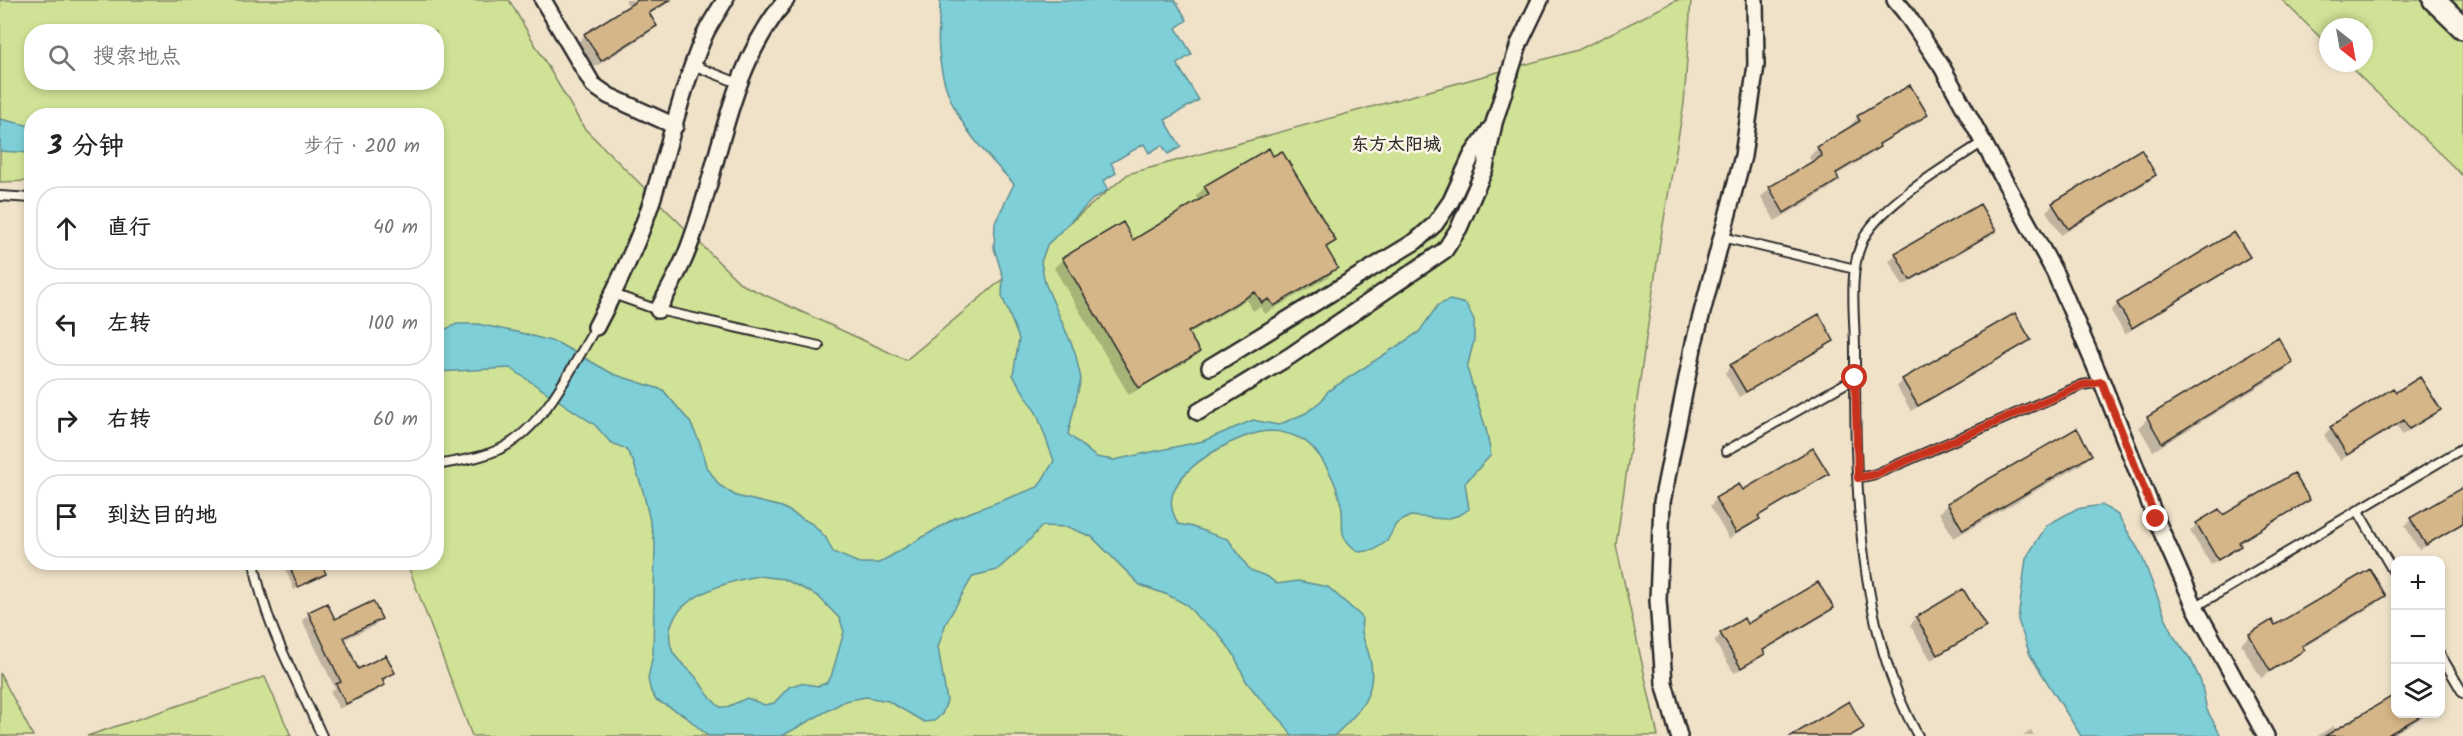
<!DOCTYPE html>
<html lang="zh">
<head>
<meta charset="utf-8">
<style>
	:root { --surface:#fff; --page:#f6f6f6; --text:#222; --muted:#767676; --line:#e0e0e0 }
	body { margin:0; font-family:Kalam,"LXGW WenKai TC",sans-serif; background:var(--page); color:var(--text) }
	.controls { position:absolute; right:18px; bottom:18px; display:grid; overflow:hidden; border-radius:12px; box-shadow:0 3px 9px #0003 }
	.controls button { width:54px; height:54px; display:grid; place-items:center; padding:0; border:0; border-bottom:2px solid var(--line); background:var(--surface); color:var(--text); font:30px sans-serif }
	.compass { position:absolute; left:2319px; top:18px; width:54px; height:54px; border-radius:50%; background:var(--surface); box-shadow:0 3px 9px #0003; rotate:149deg }
	.stop { position:absolute; width:18px; height:18px; margin:-14px; border:4px solid #c8321e; border-radius:50%; background:#fff }
	.stop.end { background:#c8321e; border-color:#fff; box-shadow:0 2px 6px #0008 }
	.list { margin:0; padding:0; list-style:none }
	h2 { display:flex; justify-content:space-between; align-items:center; height:78px; margin:0; padding:0 24px; font-size:26px }
	h2 small { font-size:20px; font-weight:400; color:var(--muted) }
	.list li { display:grid; grid-template-columns:39px 1fr auto; gap:18px; align-items:center; box-sizing:border-box; height:84px; margin:0 12px 12px; padding:0 12px; border:2px solid var(--line); border-radius:24px }
	.list b { display:block; font-size:22px; white-space:nowrap }
	.list em { font-size:20px; font-style:normal; color:var(--muted) }
	.icon { flex:none; width:33px; height:33px; fill:none; stroke:currentColor; stroke-width:2; stroke-linecap:round; stroke-linejoin:round }
	.map { position:relative; flex:none; width:2463px; height:736px; overflow:hidden }
	.search { position:absolute; background:var(--surface); box-shadow:0 3px 9px #0003; left:24px; top:24px; width:420px; height:66px; display:flex; align-items:center; gap:15px; box-sizing:border-box; padding:0 21px; border-radius:24px; color:var(--muted); font-size:22px }
	.panel { position:absolute; background:var(--surface); box-shadow:0 3px 9px #0003; left:24px; top:108px; width:420px; height:462px; border-radius:24px }
	.map>svg:first-child { display:block }
	.green { fill:#d0e296; stroke:#7e8660; stroke-width:1.5; fill-rule:evenodd }
	.water { fill:#7ecfd7; stroke:#5d8d92; stroke-width:1.5; fill-rule:evenodd }
	.shadow { fill:#0003 }
	.building { fill:#d5b689; stroke:#2b2b2b; stroke-width:1.5 }
	.lines { fill:none; stroke-linecap:round; stroke-linejoin:round }
	.lane-casing { stroke:#2b2b2b; stroke-width:12 }
	.street-casing { stroke:#2b2b2b; stroke-width:20 }
	.secondary-casing { stroke:#2b2b2b; stroke-width:26 }
	.lane { stroke:#fcf5e5; stroke-width:8 }
	.street { stroke:#fcf5e5; stroke-width:15 }
	.secondary { stroke:#fcf5e5; stroke-width:21 }
	.route { stroke:#c8321e; stroke-width:8 }
	.labels { text-anchor:middle; dominant-baseline:central; stroke-width:5; stroke-linejoin:round; paint-order:stroke }
	.neighbourhood-label { font-size:18px; font-weight:bold; fill:#2b2b2b; stroke:#fcf5e5 }
</style>
</head>
<body>
<div class="map">
<svg width="2463" height="736" viewBox="0 0 2463 736">
	<rect width="100%" height="100%" fill="#f0e2c9"/>
	<filter id="ink" filterUnits="userSpaceOnUse"><feTurbulence type="fractalNoise" baseFrequency=".0167" numOctaves="2"/><feDisplacementMap in="SourceGraphic" scale="12" xChannelSelector="R" yChannelSelector="G"/><feConvolveMatrix kernelMatrix="1 2 1 2 8 2 1 2 1" color-interpolation-filters="sRGB"/></filter>
	<g filter="url(#ink)">
		<!-- green -->
		<path class="green" d="M 0,0 L 509,0 L 584,128 L 741,284 L 906,360 L 1128,174 L 1578,50 L 1677,0 L 1691,0 L 1684,104 L 1660,242 L 1616,545 L 1658,736 L 472,736 L 407,563 L 436,562 L 436,116 L 32,116 L 31,181 L 0,182 ZM 32,32 L 436,32 L 436,82 L 32,82 Z
			M 2282,0 L 2463,0 L 2463,176 L 2346,63 L 2364,63 L 2364,27 L 2328,27 L 2328,45 Z
			M 0,673 L 33,736 L 0,736 Z
			M 265,677 L 291,736 L 87,736 L 264,677 Z"/>
		<!-- water -->
		<path class="water" d="M 940,0 L 1175,0 L 1187,20 L 1176,28 L 1192,54 L 1177,64 L 1199,100 L 1165,120 L 1181,147 L 1168,154 L 1162,145 L 1149,153 L 1144,144 L 1111,163 L 1116,173 L 1103,181 L 1108,190 L 1093,199 L 1047,245 L 1041,262 L 1045,283 L 1075,352 L 1081,379 L 1068,434 L 1096,457 L 1114,460 L 1203,441 L 1253,420 L 1278,425 L 1306,413 L 1322,400 L 1328,391 L 1419,332 L 1438,305 L 1450,300 L 1466,304 L 1474,320 L 1474,340 L 1467,368 L 1486,429 L 1491,455 L 1465,483 L 1469,509 L 1460,515 L 1445,519 L 1410,516 L 1396,524 L 1387,541 L 1374,550 L 1359,552 C 1334,535 1346,528 1341,504 C 1337,483 1319,445 1297,437 C 1290,434 1278,431 1270,431 C 1240,432 1183,464 1173,493 C 1169,505 1173,514 1178,524 C 1197,526 1210,535 1228,539 L 1250,570 L 1268,577 L 1277,584 L 1298,581 L 1328,587 L 1362,617 C 1360,638 1366,641 1370,659 C 1378,695 1358,713 1334,736 L 1292,736 L 1283,722 L 1262,701 L 1246,681 L 1233,653 L 1217,632 L 1199,619 L 1187,605 L 1168,595 L 1140,585 L 1092,537 L 1068,527 L 1042,526 L 1025,545 L 997,570 L 973,576 L 946,623 L 938,647 L 947,701 L 942,714 L 934,721 L 924,722 L 888,701 L 866,697 L 845,701 L 782,736 L 708,736 L 684,715 L 656,700 L 651,692 L 648,679 L 653,654 L 655,543 L 643,491 L 633,461 L 626,449 L 610,442 L 595,425 L 510,368 L 437,372 L 437,333 L 457,324 L 478,324 L 521,333 L 558,343 L 613,374 L 663,390 L 690,422 L 700,443 L 706,466 L 719,485 L 736,496 L 782,507 L 814,525 L 826,538 L 833,552 L 859,563 L 879,563 L 955,518 L 1038,487 L 1054,461 L 1037,414 L 1013,375 L 1019,339 L 1002,296 L 1003,277 L 994,248 L 995,223 L 1014,184 C 976,144 943,109 939,51 C 937,34 940,17 940,0 ZM 758,576 L 784,579 L 818,596 L 840,619 L 844,632 L 831,677 L 826,683 L 818,686 L 800,683 L 789,687 L 774,703 L 765,705 L 747,698 L 727,707 L 720,707 C 708,698 704,687 694,675 C 686,666 674,659 671,647 C 659,600 725,582 758,576 Z
			M 0,119 L 31,126 L 31,153 L 0,151 Z
			M 2102,505 L 2118,515 L 2141,554 L 2172,634 L 2191,660 L 2201,682 L 2207,710 L 2221,736 L 2081,736 L 2030,655 L 2018,620 L 2026,558 L 2047,525 L 2076,509 Z"/>
		<!-- shadow -->
		<path class="shadow" d="M 625,0 L 673,0 L 648,15 L 655,26 L 646,35 L 592,69 L 576,44 L 585,35 L 629,7 Z
			M 1926,114 L 1917,123 L 1878,146 L 1870,155 L 1835,176 L 1838,180 L 1829,189 L 1775,221 L 1761,197 L 1770,188 L 1812,163 L 1809,157 L 1818,148 L 1851,128 L 1850,126 L 1858,117 Z
			M 2140,152 L 2155,175 L 2148,182 L 2061,235 L 2046,211 L 2053,205 Z
			M 1205,187 L 1334,241 L 1325,250 L 1337,268 L 1328,277 L 1265,314 L 1260,307 L 1253,311 L 1246,300 L 1187,335 L 1198,352 L 1189,360 L 1129,395 L 1054,268 L 1063,259 L 1132,242 L 1199,202 L 1196,196 Z
			M 1980,206 L 1994,230 L 1987,237 L 1903,286 L 1889,261 L 1896,254 Z
			M 2234,234 L 2248,257 L 2241,263 L 2125,334 L 2111,311 L 2117,304 Z
			M 1833,340 L 1826,347 L 1739,397 L 1725,373 L 1731,367 Z
			M 2029,340 L 2022,346 L 1911,411 L 1897,387 L 1903,380 Z
			M 2292,363 L 2283,372 L 2153,451 L 2139,427 L 2148,418 Z
			M 2393,390 L 2395,394 L 2439,410 L 2432,417 L 2402,435 L 2397,426 L 2340,460 L 2324,435 L 2331,428 Z
			M 2090,455 L 2082,464 L 1954,538 L 1939,513 L 1948,504 Z
			M 1827,474 L 1820,480 L 1757,517 L 1752,525 L 1729,539 L 1710,506 L 1716,499 L 1742,492 Z
			M 2463,488 L 2463,524 L 2419,550 L 2405,526 L 2411,519 Z
			M 2308,500 L 2301,506 L 2238,544 L 2232,552 L 2211,565 L 2190,531 L 2197,524 Z
			M 282,562 L 332,562 L 322,567 L 325,573 L 320,578 L 294,590 Z
			M 1963,591 L 1984,626 L 1977,633 L 1931,660 L 1910,625 L 1916,618 Z
			M 2384,596 L 2375,605 L 2302,648 L 2303,650 L 2294,658 L 2261,678 L 2241,644 L 2249,636 L 2272,622 L 2275,627 Z
			M 1832,608 L 1825,615 L 1762,652 L 1756,660 L 1734,673 L 1714,641 L 1721,634 L 1747,626 Z
			M 309,614 L 334,621 L 380,619 L 374,626 L 343,640 L 358,671 L 393,673 L 382,682 L 383,685 L 377,691 L 339,709 L 330,692 L 335,688 L 302,620 Z
			M 2440,692 L 2445,700 L 2440,705 Z
			M 2396,714 L 2428,714 L 2390,736 L 2317,736 L 2333,726 L 2336,731 Z
			M 2031,731 L 2034,736 L 2023,736 Z"/>
		<!-- building -->
		<path class="building" d="M 638,0 L 670,0 L 649,13 L 657,26 L 601,61 L 584,34 Z
			M 1910,85 L 1928,115 L 1879,144 L 1880,147 L 1836,173 L 1839,180 L 1784,213 L 1769,187 L 1822,156 L 1817,147 L 1860,121 L 1857,116 Z
			M 1269,148 L 1273,156 L 1282,151 L 1336,241 L 1326,247 L 1338,268 L 1274,306 L 1269,299 L 1262,303 L 1255,292 L 1188,332 L 1200,352 L 1139,388 L 1062,258 L 1123,222 L 1133,240 L 1209,194 L 1204,186 Z
			M 2141,149 L 2156,175 L 2068,229 L 2052,203 Z
			M 1980,204 L 1996,231 L 1910,280 L 1895,253 Z
			M 2234,232 L 2250,257 L 2132,328 L 2117,303 Z
			M 2015,313 L 2031,340 L 1918,406 L 1902,379 Z
			M 1819,314 L 1834,341 L 1746,392 L 1730,365 Z
			M 2278,337 L 2293,363 L 2162,443 L 2147,417 Z
			M 2420,377 L 2441,410 L 2409,429 L 2404,420 L 2347,455 L 2330,427 L 2393,388 L 2396,392 Z
			M 2077,428 L 2092,455 L 1963,530 L 1947,503 Z
			M 1813,448 L 1829,474 L 1758,516 L 1760,519 L 1736,533 L 1715,498 L 1739,484 L 1743,490 Z
			M 2294,473 L 2310,500 L 2239,542 L 2241,546 L 2218,560 L 2196,523 L 2219,509 L 2223,515 Z
			M 2463,487 L 2463,523 L 2426,545 L 2410,518 Z
			M 288,562 L 321,562 L 326,574 L 298,587 Z
			M 2370,569 L 2386,596 L 2302,646 L 2305,650 L 2270,671 L 2249,634 L 2272,620 L 2275,625 Z
			M 1818,582 L 1834,608 L 1763,650 L 1765,654 L 1741,668 L 1720,633 L 1744,618 L 1747,624 Z
			M 1963,589 L 1986,627 L 1938,655 L 1916,617 Z
			M 373,601 L 382,619 L 344,637 L 358,669 L 386,655 L 395,673 L 382,679 L 385,685 L 346,704 L 336,684 L 341,682 L 308,612 L 327,603 L 335,619 Z
			M 2396,694 L 2396,714 L 2424,714 L 2386,736 L 2325,736 Z
			M 1849,701 L 1864,728 L 1850,736 L 1791,736 Z"/>
		<g class="lines">
			<!-- lane casing -->
			<g class="lane-casing">
				<path id="lane" d="M 693,65 L 738,83
					M 0,196 L 32,198
					M 1722,237 L 1855,269
					M 613,294 L 658,310 L 819,346
					M 1726,451 L 1855,378
					M 436,465 C 459,461 483,458 504,447 C 544,426 573,365 596,327
					M 1858,478 L 1876,474 L 2082,385 L 2102,382
					M 2358,511 L 2396,576
					M 254,562 C 264,624 297,680 322,736
					M 2195,607 L 2463,448
					M 2440,654 L 2463,693
					M 1918,736 C 1855,624 1855,475 1855,350 C 1855,316 1848,274 1862,242 C 1877,206 1949,165 1983,142"/>
			</g>
			<!-- street casing -->
			<g class="street-casing">
				<path id="street" d="M 543,0 L 593,85 L 609,96 L 675,126
					M 1895,0 L 1905,12 L 1942,67 L 2055,273 L 2102,382 L 2156,519 L 2195,607 L 2266,736
					M 658,310 C 667,293 677,275 685,257 C 720,172 725,72 786,0
					M 596,327 C 618,285 639,242 653,197 C 670,143 682,88 704,36 C 710,23 718,12 725,0
					M 1210,367 L 1416,241 L 1435,224 L 1451,201 L 1472,155 L 1491,128
					M 1198,412 L 1290,356 L 1445,250 L 1459,228 L 1485,168 L 1494,123 L 1519,44 L 1540,0
					M 1679,736 L 1664,683 L 1658,600 L 1662,502 L 1694,343 L 1743,156 L 1756,65 L 1755,0"/>
			</g>
			<!-- secondary casing -->
			<g class="secondary-casing">
				<path id="secondary" d="M 2434,0 L 2463,28"/>
			</g>
			<!-- lane -->
			<use href="#lane" class="lane"/>
			<!-- street -->
			<use href="#street" class="street"/>
			<!-- secondary -->
			<use href="#secondary" class="secondary"/>
		</g>
	</g>
	<g class="lines" filter="url(#ink)">
		<!-- route -->
		<path class="route" d="M 1855,378 L 1858,478 L 1876,474 L 2082,385 L 2102,382 L 2156,519"/>
	</g>
	<g class="labels">
		<!-- neighbourhood labels -->
		<g class="neighbourhood-label">
			<text x="1396" y="145">东方太阳城</text>
		</g>
	</g>
</svg>
<div class="controls">
<button>+</button>
<button>−</button>
<button><svg class="icon" aria-label="layers" viewBox="0 0 24 24"><path d="M12 4l9 5-9 5-9-5zM3 14l9 5 9-5"/></svg></button>
</div>
<svg class="compass" viewBox="-18 -18 36 36"><path d="M0-13l5 13h-10z" fill="#e53935"/><path d="M0 13l5-13h-10z" fill="#767676"/></svg>
<div class="stop" style="left:1855px;top:378px"></div>
<div class="stop end" style="left:2156px;top:519px"></div>
<div class="search"><svg class="icon" aria-label="search" viewBox="0 0 24 24"><circle cx="10" cy="10" r="6"/><path d="M15 15l6 6"/></svg>搜索地点</div>
<section class="panel">
<h2>3 分钟<small>步行 · 200 m</small></h2>
<ul class="list">
<li><svg class="icon" aria-label="ahead" viewBox="0 0 24 24"><path d="M12 20V5M6 11l6-6 6 6"/></svg><div><b>直行</b></div><em>40 m</em></li>
<li><svg class="icon" aria-label="left" viewBox="0 0 24 24"><path d="M17 20v-9H6M10 6l-5 5 5 5"/></svg><div><b>左转</b></div><em>100 m</em></li>
<li><svg class="icon" aria-label="right" viewBox="0 0 24 24"><path d="M7 20v-9h11M14 6l5 5-5 5"/></svg><div><b>右转</b></div><em>60 m</em></li>
<li><svg class="icon" aria-label="arrive" viewBox="0 0 24 24"><path d="M6 21V4h12l-3 4 3 4H6"/></svg><div><b>到达目的地</b></div></li>
</ul>
</section>
</div>
</body>
</html>
